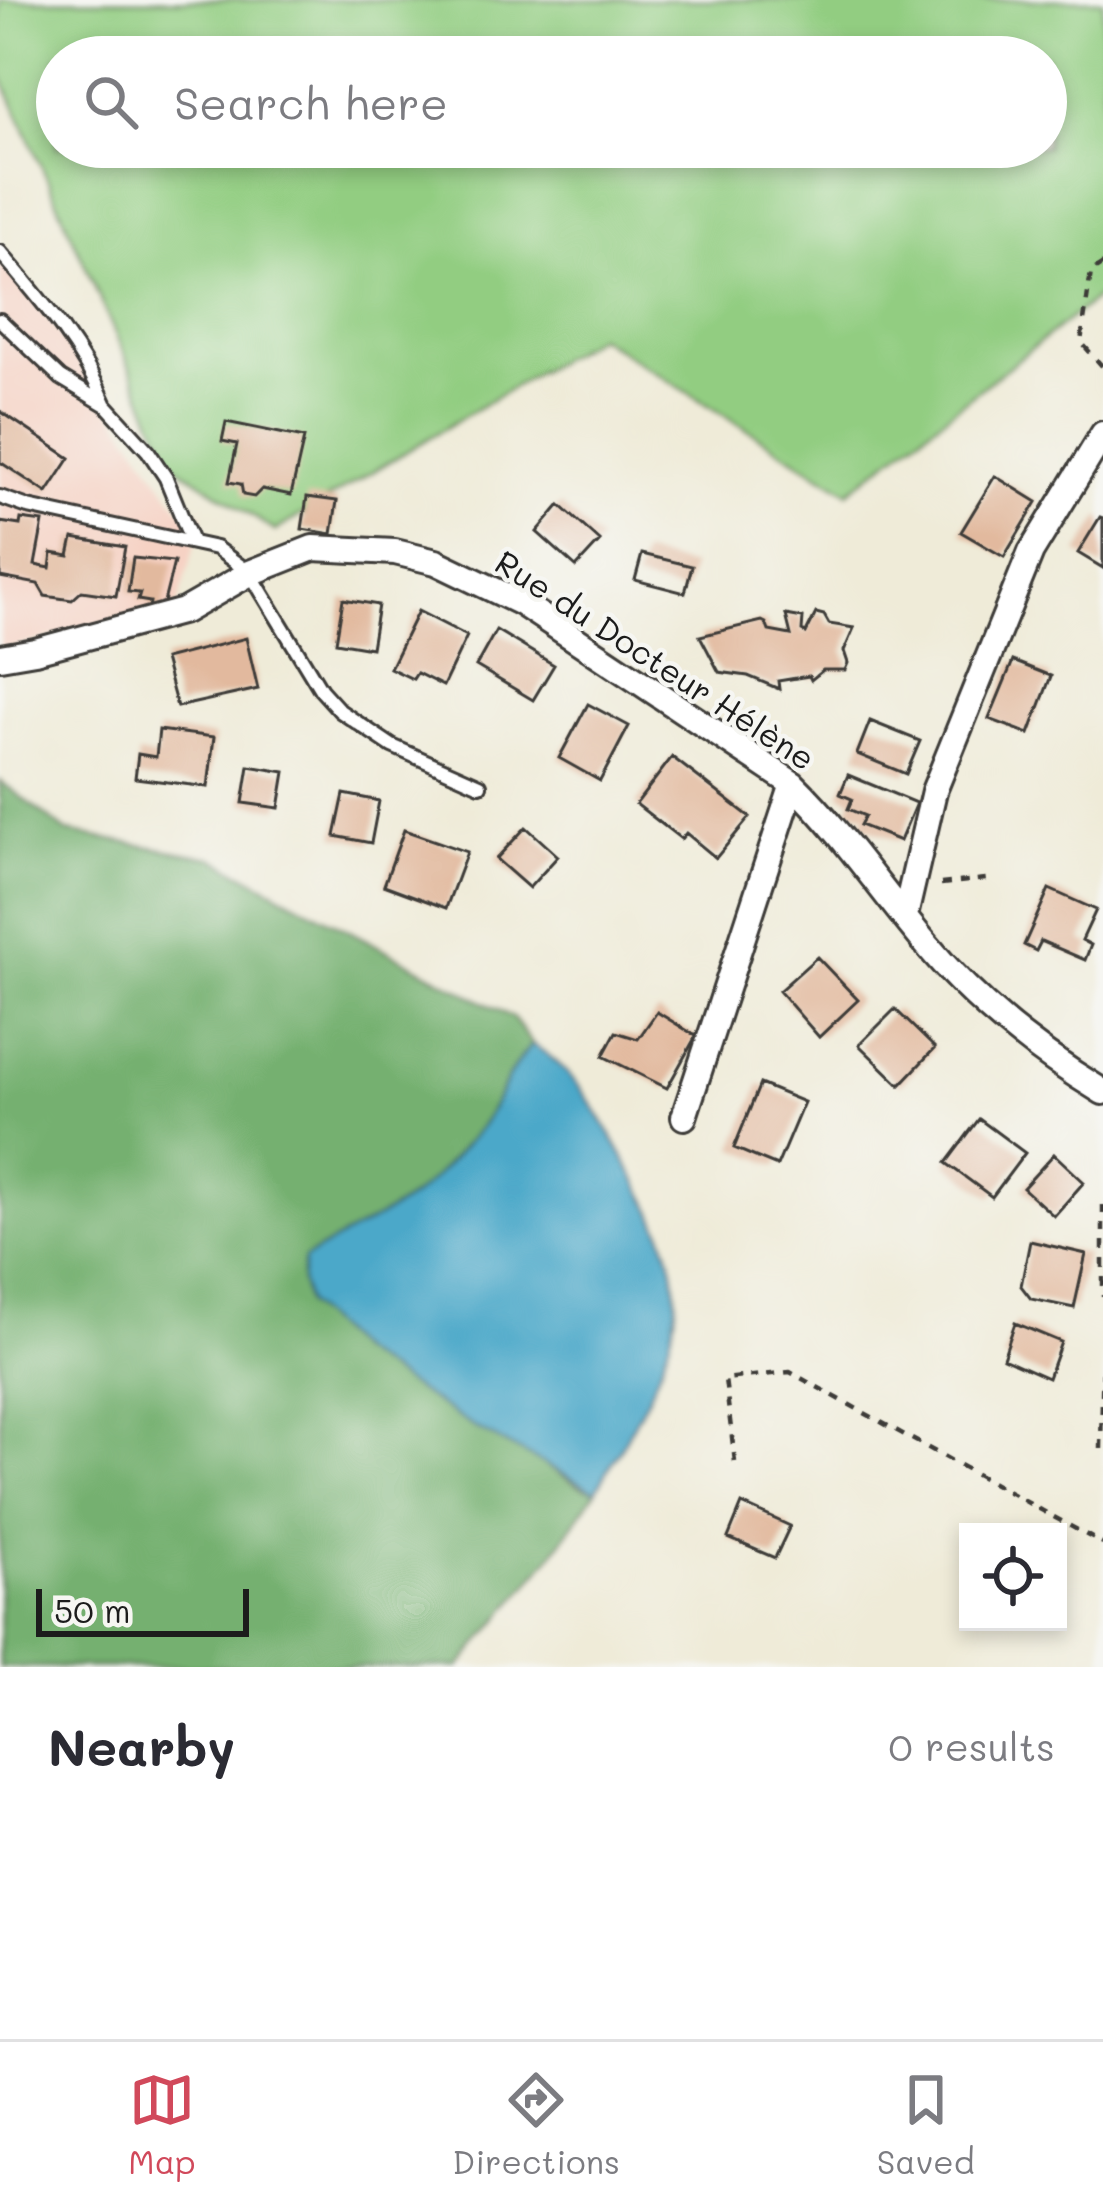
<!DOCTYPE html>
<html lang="en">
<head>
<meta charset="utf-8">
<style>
	:root { --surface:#fff; --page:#f7f7f7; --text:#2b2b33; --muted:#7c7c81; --line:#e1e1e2; --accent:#d1495b }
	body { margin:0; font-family:Mali,sans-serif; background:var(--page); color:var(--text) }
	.controls { position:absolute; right:36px; bottom:36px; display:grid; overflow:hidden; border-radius:0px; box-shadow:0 6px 18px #0003 }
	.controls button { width:108px; height:108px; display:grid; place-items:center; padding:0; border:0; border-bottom:3px solid var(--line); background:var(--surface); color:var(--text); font:60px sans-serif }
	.scale { position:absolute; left:36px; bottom:30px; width:213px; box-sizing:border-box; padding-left:12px; border:6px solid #1c1c1c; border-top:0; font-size:33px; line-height:42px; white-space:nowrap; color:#1c1c1c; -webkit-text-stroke:9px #f6f6f2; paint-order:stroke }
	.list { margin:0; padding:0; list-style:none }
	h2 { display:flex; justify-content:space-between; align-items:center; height:156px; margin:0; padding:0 48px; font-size:51px }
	h2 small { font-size:39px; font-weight:400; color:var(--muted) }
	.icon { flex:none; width:66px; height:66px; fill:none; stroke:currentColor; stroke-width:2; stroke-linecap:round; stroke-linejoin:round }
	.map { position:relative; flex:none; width:1103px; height:1667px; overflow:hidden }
	.search { position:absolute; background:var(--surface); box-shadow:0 6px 18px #0003; left:36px; right:36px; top:36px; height:132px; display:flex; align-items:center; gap:30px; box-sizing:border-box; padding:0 42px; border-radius:66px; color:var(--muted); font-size:45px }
	.sheet { height:372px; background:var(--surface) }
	nav { display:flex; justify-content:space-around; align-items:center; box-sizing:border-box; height:168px; border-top:3px solid var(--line); background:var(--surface); font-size:33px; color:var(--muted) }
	nav a { display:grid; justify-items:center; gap:6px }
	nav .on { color:var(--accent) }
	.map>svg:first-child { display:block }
	.built { fill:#f6d2c4 }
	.green { fill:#92cd81; stroke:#57744e; stroke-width:3; fill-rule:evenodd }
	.forest { fill:#75b06f; stroke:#486646; stroke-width:3 }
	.water { fill:#4ba8c9; stroke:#346272; stroke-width:3 }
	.building { fill:#e2b99e }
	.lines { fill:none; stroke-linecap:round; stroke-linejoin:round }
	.service-casing { stroke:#3c3b38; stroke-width:18 }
	.minor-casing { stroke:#3c3b38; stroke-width:30 }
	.path { stroke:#3c3b38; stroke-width:4.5; stroke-dasharray:9 9; stroke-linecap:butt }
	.service { stroke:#fff; stroke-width:12 }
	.minor { stroke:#fff; stroke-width:24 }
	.labels { text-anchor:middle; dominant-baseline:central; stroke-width:9; stroke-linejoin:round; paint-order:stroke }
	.street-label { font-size:33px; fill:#1c1c1c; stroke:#f6f6f2 }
</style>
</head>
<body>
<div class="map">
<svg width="1103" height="1667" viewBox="0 0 1103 1667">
	<rect width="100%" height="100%" fill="#f6f6f2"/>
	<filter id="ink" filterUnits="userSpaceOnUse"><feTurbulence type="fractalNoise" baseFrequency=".00833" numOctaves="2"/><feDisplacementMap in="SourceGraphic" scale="24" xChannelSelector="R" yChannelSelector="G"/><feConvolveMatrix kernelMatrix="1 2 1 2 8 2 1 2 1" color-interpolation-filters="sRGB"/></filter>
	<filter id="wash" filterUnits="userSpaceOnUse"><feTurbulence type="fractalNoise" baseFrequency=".004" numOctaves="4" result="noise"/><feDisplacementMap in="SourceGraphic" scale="48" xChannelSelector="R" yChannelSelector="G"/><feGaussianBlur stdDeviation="2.7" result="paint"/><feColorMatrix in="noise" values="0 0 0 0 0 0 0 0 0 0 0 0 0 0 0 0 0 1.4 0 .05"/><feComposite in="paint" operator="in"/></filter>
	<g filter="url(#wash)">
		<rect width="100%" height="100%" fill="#efebd8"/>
		<!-- built -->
		<path class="built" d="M 0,248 L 179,508 L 204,514 L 177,608 L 0,650 Z"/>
		<!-- green -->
		<path class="green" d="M 0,0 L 1103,0 L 1103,293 L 848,492 L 597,336 L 275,531 L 172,463 L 0,72 ZM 57,57 L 1046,57 L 1046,147 L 57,147 Z"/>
		<!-- forest -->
		<path class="forest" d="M 0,781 L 67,832 L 213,858 L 513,1018 L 533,1045 C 508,1065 499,1105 477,1131 C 457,1153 435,1180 411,1197 C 378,1221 339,1237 305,1258 L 301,1281 L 307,1304 L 358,1352 L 582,1487 L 596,1491 L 553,1554 L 460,1667 L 0,1667 Z"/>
		<!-- water -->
		<path class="water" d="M 533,1045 C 571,1066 600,1114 620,1151 C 646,1197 679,1251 676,1306 C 673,1362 624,1442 596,1491 L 472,1426 L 358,1352 L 307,1304 L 301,1281 L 304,1259 C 338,1237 377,1221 410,1198 C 435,1180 457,1153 477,1131 C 499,1105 508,1065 533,1045 Z"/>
		<g id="blocks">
			<!-- building -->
			<path class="building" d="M 0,411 L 70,458 L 47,493 L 0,462 Z
				M 226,422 L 304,438 L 291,495 L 262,489 L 254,497 L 243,495 L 241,484 L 229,482 L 237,444 L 222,441 Z
				M 995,476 L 1037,502 L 1004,557 L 961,532 Z
				M 307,497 L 337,501 L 332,534 L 302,529 Z
				M 560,505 L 600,541 L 576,567 L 537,532 Z
				M 1100,517 L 1103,518 L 1103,568 L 1078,553 Z
				M 21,519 L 43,522 L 35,565 L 50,568 L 52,553 L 69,556 L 73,538 L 125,547 L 116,596 L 82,591 L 72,600 L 45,596 L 38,584 L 0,577 L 0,522 L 20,525 Z
				M 642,554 L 692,566 L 685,593 L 635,580 Z
				M 133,558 L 174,562 L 162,610 L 149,608 L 150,602 L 138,600 L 140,593 L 128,592 Z
				M 343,599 L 378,605 L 371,648 L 336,642 Z
				M 418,611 L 467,636 L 443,686 L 417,673 L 413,679 L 390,668 Z
				M 816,613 L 824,615 L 829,624 L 854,628 L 844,651 L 848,663 L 845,670 L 823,670 L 811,680 L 809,676 L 778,681 L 779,689 L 748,676 L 719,672 L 700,636 L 762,621 L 766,623 L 769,631 L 791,635 L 786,615 L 803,618 L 802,631 L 806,633 Z
				M 496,630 L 554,665 L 533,700 L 476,666 Z
				M 246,638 L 258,689 L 177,707 L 164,659 Z
				M 1013,661 L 1051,676 L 1029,734 L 989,719 Z
				M 588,704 L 629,726 L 600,781 L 559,758 Z
				M 870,721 L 920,741 L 906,774 L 857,754 Z
				M 159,730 L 214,737 L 208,787 L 135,778 L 138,754 L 156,757 Z
				M 672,757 L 750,817 L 716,858 L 686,833 L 681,839 L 636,804 Z
				M 249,766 L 285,772 L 279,808 L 243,803 Z
				M 848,775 L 916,803 L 900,841 L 860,825 L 865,816 L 848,809 L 852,799 L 840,794 Z
				M 344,794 L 379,801 L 371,843 L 335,836 Z
				M 526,827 L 558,856 L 529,888 L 496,859 Z
				M 404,830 L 467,852 L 446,908 L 384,885 Z
				M 1049,889 L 1096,910 L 1082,940 L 1091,945 L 1085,960 L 1041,941 L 1036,951 L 1024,945 Z
				M 817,957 L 858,1000 L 819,1037 L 779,991 Z
				M 895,1009 L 935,1048 L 900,1085 L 859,1045 Z
				M 657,1012 L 696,1036 L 667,1088 L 603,1056 L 616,1032 L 638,1039 Z
				M 760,1084 L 804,1102 L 777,1166 L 734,1148 Z
				M 979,1119 L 1025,1153 L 992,1197 L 946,1163 Z
				M 1054,1154 L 1084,1182 L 1054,1216 L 1023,1188 Z
				M 1030,1241 L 1086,1254 L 1074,1308 L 1031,1299 L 1021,1286 Z
				M 1015,1323 L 1061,1342 L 1048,1378 L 1003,1358 Z
				M 742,1504 L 790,1526 L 775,1558 L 728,1538 Z"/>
		</g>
	</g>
	<g filter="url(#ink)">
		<use href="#blocks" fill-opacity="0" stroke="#3c3b38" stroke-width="3"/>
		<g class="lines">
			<!-- service casing -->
			<g class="service-casing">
				<path id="service" d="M 0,252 C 40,299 81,345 105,403
					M 0,320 L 61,378 L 106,405 L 148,451 L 166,478 L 192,542
					M 0,497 L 28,507 L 216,548 L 250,573 L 321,690 L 340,711 L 392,746 L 480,785"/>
			</g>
			<!-- minor casing -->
			<g class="minor-casing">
				<path id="minor" d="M 0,657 L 35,651 L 184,611 L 250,573 L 313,548 L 395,552 L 436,562 L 521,603 L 793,784 C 851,841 894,911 949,970 C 994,1018 1047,1058 1103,1092
					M 905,916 L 934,791 L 1031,552 L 1103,434
					M 684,1117 L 793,784"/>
			</g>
			<!-- path -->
			<path class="path" d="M 1103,264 L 1091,272 L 1081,342 L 1103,367
				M 941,884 L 994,878
				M 1103,1205 L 1103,1297
				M 1101,1449 L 1103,1347
				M 735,1462 L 725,1379 L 790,1372 L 1103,1544"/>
			<!-- service -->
			<use href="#service" class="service"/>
			<!-- minor -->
			<use href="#minor" class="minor"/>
		</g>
	</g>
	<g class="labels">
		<!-- street labels -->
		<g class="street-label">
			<text transform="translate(656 659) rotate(33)">Rue du Docteur Hélène</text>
		</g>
	</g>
</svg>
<div class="controls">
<button><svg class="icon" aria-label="locate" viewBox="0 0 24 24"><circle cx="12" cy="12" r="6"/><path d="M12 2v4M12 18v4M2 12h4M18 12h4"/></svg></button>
</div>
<div class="scale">50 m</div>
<div class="search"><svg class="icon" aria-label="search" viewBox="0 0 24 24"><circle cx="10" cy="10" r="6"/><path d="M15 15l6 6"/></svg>Search here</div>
</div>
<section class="sheet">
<h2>Nearby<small>0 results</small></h2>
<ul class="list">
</ul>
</section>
<nav>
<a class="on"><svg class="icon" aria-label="map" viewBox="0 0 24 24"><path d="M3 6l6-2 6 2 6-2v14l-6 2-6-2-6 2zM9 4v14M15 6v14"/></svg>Map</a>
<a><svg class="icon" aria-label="directions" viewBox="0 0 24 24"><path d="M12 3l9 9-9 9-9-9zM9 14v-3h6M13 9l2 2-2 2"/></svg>Directions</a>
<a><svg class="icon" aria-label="saved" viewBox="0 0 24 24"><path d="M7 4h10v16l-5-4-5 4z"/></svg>Saved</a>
</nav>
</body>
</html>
